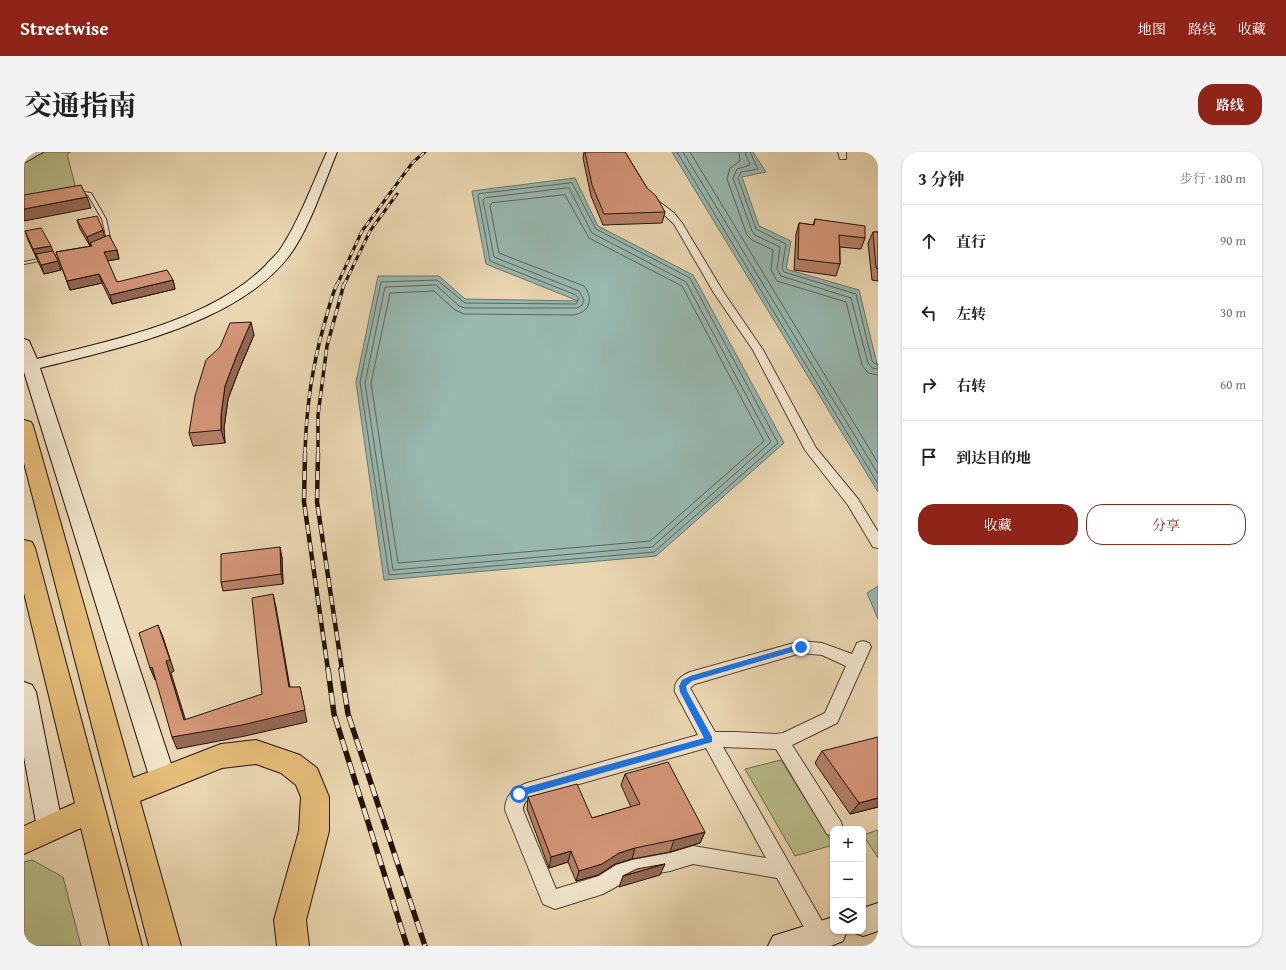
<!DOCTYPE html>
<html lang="zh">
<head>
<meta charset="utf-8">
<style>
	:root { --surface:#fff; --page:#f2f2f2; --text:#202124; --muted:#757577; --line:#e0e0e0; --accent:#8f2418 }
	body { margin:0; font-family:"Gentium Book Plus","Noto Serif SC",serif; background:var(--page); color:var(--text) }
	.controls { position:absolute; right:12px; bottom:12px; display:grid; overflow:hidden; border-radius:8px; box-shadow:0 1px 3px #0004 }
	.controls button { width:36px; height:36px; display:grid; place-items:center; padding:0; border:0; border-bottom:1px solid var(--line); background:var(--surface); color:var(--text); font:20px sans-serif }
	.stop { position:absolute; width:12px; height:12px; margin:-9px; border:3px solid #1a73e8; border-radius:50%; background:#fff }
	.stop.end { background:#1a73e8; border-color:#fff; box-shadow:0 1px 4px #0008 }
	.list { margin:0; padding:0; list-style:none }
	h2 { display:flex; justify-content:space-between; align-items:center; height:52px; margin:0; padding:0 16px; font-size:17px }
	h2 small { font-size:13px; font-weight:400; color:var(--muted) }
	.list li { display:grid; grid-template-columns:26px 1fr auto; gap:12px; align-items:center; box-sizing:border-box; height:72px; padding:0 16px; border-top:1px solid var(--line) }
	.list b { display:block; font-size:15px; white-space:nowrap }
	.list em { font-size:13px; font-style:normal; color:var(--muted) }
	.actions { display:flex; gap:8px; padding:12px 16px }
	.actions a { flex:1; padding:9px 0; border:1px solid var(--accent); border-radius:16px; text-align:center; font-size:14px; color:var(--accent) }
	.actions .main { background:var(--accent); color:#fff }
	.icon { flex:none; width:22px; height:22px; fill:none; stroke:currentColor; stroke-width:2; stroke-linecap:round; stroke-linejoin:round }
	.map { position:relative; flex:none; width:854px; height:794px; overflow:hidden; border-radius:16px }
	header { display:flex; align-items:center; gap:24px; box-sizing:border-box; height:56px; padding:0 20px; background:var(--accent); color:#fff }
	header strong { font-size:19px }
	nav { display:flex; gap:22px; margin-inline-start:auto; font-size:14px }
	.intro { display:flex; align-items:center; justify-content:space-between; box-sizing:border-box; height:96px; padding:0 24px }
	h1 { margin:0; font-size:28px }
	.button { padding:10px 18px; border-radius:16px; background:var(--accent); color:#fff; font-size:14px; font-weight:700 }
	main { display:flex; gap:24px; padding:0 24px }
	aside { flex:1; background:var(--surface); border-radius:16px; box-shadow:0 1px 3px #0004 }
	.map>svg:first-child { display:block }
	.green { fill:#b9be8a; stroke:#6e684a }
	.water { fill:#98b8b0; stroke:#6a756e }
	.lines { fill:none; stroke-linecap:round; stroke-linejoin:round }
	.shore { stroke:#5e645e; stroke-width:1 }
	.lane-casing { stroke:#564234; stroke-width:2 }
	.street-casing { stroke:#564234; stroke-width:2 }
	.secondary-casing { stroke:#24110b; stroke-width:2 }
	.primary-casing { stroke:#24110b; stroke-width:2 }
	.lane { fill:#f1e5cc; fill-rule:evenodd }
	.street { fill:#f1e5cc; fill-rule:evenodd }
	.secondary { fill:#f1e5cc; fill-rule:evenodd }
	.primary { fill:#e5bc78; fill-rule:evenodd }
	.rail-far3-casing { stroke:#24110b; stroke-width:3 }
	.rail-far2-casing { stroke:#24110b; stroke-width:3.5 }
	.rail-far1-casing { stroke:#24110b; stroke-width:4.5 }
	.rail-casing { stroke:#24110b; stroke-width:5.5 }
	.rail-far3 { stroke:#f1e5cc; stroke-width:2; stroke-dasharray:5.5; stroke-linecap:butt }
	.rail-far2 { stroke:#f1e5cc; stroke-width:2.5; stroke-dasharray:7; stroke-linecap:butt }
	.rail-far1 { stroke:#f1e5cc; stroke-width:3; stroke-dasharray:9; stroke-linecap:butt }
	.rail { stroke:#f1e5cc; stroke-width:4; stroke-dasharray:12; stroke-linecap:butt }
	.wall { fill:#b68167; stroke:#24110b }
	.shaded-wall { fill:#946954; stroke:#24110b }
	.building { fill:#d49678; stroke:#24110b }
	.route { fill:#1a73e8 }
</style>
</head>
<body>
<header>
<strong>Streetwise</strong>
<nav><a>地图</a><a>路线</a><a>收藏</a></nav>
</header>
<div class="intro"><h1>交通指南</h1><a class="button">路线</a></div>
<main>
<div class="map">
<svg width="854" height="794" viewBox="0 0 854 794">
	<rect width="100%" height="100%" fill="#ead7b1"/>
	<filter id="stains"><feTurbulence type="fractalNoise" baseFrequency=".005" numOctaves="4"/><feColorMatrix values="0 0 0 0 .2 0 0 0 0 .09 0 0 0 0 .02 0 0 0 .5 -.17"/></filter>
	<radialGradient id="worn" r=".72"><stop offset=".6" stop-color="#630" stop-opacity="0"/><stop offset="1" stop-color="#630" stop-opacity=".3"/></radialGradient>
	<!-- green -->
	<path class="green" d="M 0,0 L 47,0 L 43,2 L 52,37 L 0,47 Z
		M 757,608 L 809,692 L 809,693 L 771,704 L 721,617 Z
		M 854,678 L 854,706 L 839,683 Z
		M 8,708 L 39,725 L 57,794 L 0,794 L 0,710 Z"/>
	<!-- water -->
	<path class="water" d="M 648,0 L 729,0 L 742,20 L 718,25 L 735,74 L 767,89 L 762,117 L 835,138 L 854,216 L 854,340 Z
		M 551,26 L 574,74 L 669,123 L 760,291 L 632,404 L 360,428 L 332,230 L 354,124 L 415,124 L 441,147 L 554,149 L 462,112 L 448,39 Z
		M 854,434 L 854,467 L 843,441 Z"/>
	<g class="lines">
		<!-- shore -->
		<path class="shore" d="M 653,0 L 854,332
			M 659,0 L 854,322
			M 666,0 L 854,311
			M 715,0 L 716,9 L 706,16 L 703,27 L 723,83 L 728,88 L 749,98 L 747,118 L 753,129 L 822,150 L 838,213 L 844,221 L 854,223
			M 721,0 L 726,13 L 713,17 L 709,26 L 728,79 L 731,83 L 756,95 L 753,117 L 757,124 L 827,146 L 844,211 L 848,216 L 854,217
			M 726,0 L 734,17 L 717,20 L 714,26 L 732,77 L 762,92 L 758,116 L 760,120 L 832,142 L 848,209 L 851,212 L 854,212
			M 548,31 L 572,77 L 666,126 L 754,291 L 630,400 L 365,423 L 336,230 L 357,130 L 413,128 L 441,151 L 552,152 L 555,147 L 552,143 L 466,109 L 454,44 L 455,42 Z
			M 545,36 L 568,81 L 662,130 L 747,290 L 628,395 L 369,418 L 341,231 L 361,135 L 412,133 L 435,154 L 441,156 L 553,156 L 558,153 L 560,148 L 555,139 L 470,105 L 459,48 L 461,46 Z
			M 541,43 L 565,86 L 658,134 L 740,289 L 626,389 L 374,411 L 347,231 L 366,141 L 410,139 L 431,158 L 440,162 L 550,163 C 566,160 570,146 560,134 L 475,101 L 466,54 L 468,51 Z"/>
		<!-- lane casing -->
		<g class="lane-casing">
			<path id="lane" d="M 51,40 L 60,40 L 67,41 L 82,67 L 87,90 L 83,91 L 81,90 L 83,88 L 78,67 L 64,43 L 52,42 L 50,41 Z
				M 43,101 L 45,102 L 45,103 L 0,112 L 0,110 Z"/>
		</g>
		<!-- street casing -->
		<g class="street-casing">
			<path id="street" d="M 814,0 L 822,0 L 822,7 L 816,7 Z
				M 625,42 L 650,61 L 658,71 L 700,141 L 739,198 L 792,296 L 834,347 L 854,380 L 854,396 L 849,395 L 824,353 L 781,298 L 729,198 L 690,141 L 650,72 L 621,45 Z
				M 777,489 L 798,491 L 828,502 L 833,491 L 839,489 L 845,491 L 847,495 L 813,571 L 768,593 L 817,670 L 819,677 L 809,677 L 809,684 L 803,682 L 752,597 L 699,595 L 802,776 L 805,783 L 802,790 L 795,793 L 788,790 L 753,726 L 669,712 L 646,719 L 608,726 L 579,742 L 531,757 L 519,752 L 481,658 C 481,643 490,636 503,631 L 674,583 L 651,540 C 649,530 657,524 666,520 ZM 777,501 L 798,503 L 822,514 L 801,561 L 759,581 L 752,582 L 711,580 L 691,580 L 666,536 L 671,532 ZM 682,596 L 742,706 L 669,694 L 646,701 L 608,708 L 592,713 L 575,724 L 532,737 L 499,658 C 499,652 501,649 506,646 Z"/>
		</g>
		<!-- secondary casing -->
		<g class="secondary-casing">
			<path id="secondary" d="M 6,0 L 19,0 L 0,11 L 0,3 Z
				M 303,0 L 313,0 C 300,31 285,78 265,104 C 213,172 95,196 16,216 L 152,627 L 148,635 L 139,638 L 130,635 L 126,627 L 0,220 L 0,187 L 5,189 L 13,207 C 86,189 186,169 241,114 C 245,109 251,104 255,99 C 275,70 288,32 303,0 Z
				M 0,530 L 8,533 L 12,540 L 39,676 L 35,685 L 26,689 L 17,685 L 13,676 L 0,605 Z
				M 854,751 L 854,779 L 839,784 L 829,780 L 839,779 L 839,756 Z
				M 809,765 L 809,779 L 823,779 L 819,789 L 807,794 L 744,794 L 749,784 Z"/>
		</g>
		<!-- primary casing -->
		<g class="primary-casing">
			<path id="primary" d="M 0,268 L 7,270 L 9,274 L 109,626 L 197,592 L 232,588 L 276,603 L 293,616 L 305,645 L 305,679 L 282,768 L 285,794 L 253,794 L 250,768 L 275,679 L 277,645 L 272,633 L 257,621 L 232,612 L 198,616 L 116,649 L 157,794 L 125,794 L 0,311 Z
				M 0,388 L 8,390 L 11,396 L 118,794 L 86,794 L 57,676 L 0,702 L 0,674 L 51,651 L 0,441 Z"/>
		</g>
		<!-- lane -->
		<use href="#lane" class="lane"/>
		<!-- street -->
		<use href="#street" class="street"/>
		<!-- secondary -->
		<use href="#secondary" class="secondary"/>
		<!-- primary -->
		<use href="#primary" class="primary"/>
		<!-- rail-far3 casing -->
		<g class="rail-far3-casing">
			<path id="rail-far3" d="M 313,133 L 338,79 L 389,10 L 401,0
				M 320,133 L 346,79 L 373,42"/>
		</g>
		<!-- rail-far2 casing -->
		<g class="rail-far2-casing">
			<path id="rail-far2" d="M 281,302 C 282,258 288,215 300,173 C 304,159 307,145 313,132
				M 294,302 L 294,263 L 303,194 L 320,132"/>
		</g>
		<!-- rail-far1 casing -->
		<g class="rail-far1-casing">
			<path id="rail-far1" d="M 281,301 L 280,350 L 304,518
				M 294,301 L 293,350 L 318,518"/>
		</g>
		<!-- rail casing -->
		<g class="rail-casing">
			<path id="rail" d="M 304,517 L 310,562 L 383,794
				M 317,517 L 324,562 L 401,794"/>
		</g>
		<!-- rail-far3 -->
		<use href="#rail-far3" class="rail-far3"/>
		<!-- rail-far2 -->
		<use href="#rail-far2" class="rail-far2"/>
		<!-- rail-far1 -->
		<use href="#rail-far1" class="rail-far1"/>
		<!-- rail -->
		<use href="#rail" class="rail"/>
	</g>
	<!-- wall -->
	<path class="wall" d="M 560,0 L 601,0 L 623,36 L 641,60 L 638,71 L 579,73 L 567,44 L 559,6 Z
		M 791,67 L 841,86 L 837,97 L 816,95 L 816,112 L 812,124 L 770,118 L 772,82 L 775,71 L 789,73 Z
		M 53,68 L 80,85 L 93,98 L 95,107 L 83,109 L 93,130 L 149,128 L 151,137 L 88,152 L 78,131 L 46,138 L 32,100 L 67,94 L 66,94 L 56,77 Z
		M 1,79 L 29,100 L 37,118 L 20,122 L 4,88 Z
		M 849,80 L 854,80 L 854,129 L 848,128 L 844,91 Z
		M 230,183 L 215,218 L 204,247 L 200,276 L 201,291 L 169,294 L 165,281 Z
		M 258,405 L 259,432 L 199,439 L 197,430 Z
		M 798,599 L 854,655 L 826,662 L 791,611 Z
		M 601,622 L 681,680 L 676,691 L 646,700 L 608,707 L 591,712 L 574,723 L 552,729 L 544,710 L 525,716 L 503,657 L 504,645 L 568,666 L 607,655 L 597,633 Z"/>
	<!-- shaded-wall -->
	<path class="shaded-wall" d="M 63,45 L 67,56 L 0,69 L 0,57 Z
		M 79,78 L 81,87 L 66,91 L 67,93 L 66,94 L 63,85 Z
		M 27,94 L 30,103 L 12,102 L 13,106 L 9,97 Z
		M 93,98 L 95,107 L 82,109 L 80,100 Z
		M 34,109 L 37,118 L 20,122 L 17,113 Z
		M 75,122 L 78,131 L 46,138 L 43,129 Z
		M 149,128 L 151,137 L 88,152 L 86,143 Z
		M 227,170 L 230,183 L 215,218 L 204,247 L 200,276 L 201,291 L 197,278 L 197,263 L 201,234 L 212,205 Z
		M 256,395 L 258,405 L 259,432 L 257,422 Z
		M 249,442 L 252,455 L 268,547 L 265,535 Z
		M 134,473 L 139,485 L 150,519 L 147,521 L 165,579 L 160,568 L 142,509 Z
		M 128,515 L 133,527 L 131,528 L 126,516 Z
		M 276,535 L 283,570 L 221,584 L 153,597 L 148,585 Z
		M 854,646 L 854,655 L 826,662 L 835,651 Z
		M 681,680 L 676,691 L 646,700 L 650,688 Z
		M 611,696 L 608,707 L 591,712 L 574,723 L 552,729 L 555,719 L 595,701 Z
		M 547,699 L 544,710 L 525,716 L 527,705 Z
		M 641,712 L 636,723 L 595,735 L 599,724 Z"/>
	<!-- building -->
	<path class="building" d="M 561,0 L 601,0 L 623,36 L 632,44 L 641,60 L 580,62 L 568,33 Z
		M 57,33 L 63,45 L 0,57 L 0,43 Z
		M 73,64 L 79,78 L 63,85 L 53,68 Z
		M 791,67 L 841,74 L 841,86 L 815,83 L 816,112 L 774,107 L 775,71 L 790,73 Z
		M 17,76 L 27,94 L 9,97 L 1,79 Z
		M 849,80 L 854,80 L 854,117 L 852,116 Z
		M 85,83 L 93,98 L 80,100 L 93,130 L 143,118 L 149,128 L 86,143 L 75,122 L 43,129 L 32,100 L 68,94 L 66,91 Z
		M 29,99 L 34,109 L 17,113 L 12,102 Z
		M 227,170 L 212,205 L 201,234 L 197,263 L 197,278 L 165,281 L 171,244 L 182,208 L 196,195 L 206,171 Z
		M 256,395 L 257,422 L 197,430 L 197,402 Z
		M 249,442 L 265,535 L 276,535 L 281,558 L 218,573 L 148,585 L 128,515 L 126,516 L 115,481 L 134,473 L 146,508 L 142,509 L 160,568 L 238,542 L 228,446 Z
		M 854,585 L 854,646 L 835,651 L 798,599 Z
		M 644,610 L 681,680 L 650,688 L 611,696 L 595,701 L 578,712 L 555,719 L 547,699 L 527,705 L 504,645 L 553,632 L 568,666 L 616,652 L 601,622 Z
		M 641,712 L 599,724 L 613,717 Z"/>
	<!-- route -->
	<path class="route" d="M 777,492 L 779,493 L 779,497 L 668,529 L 662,534 L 663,539 L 688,585 L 688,590 L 504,642 L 495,646 L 492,645 L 491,642 L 492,639 L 503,635 L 680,586 L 656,540 L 655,534 L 658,528 L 666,524 Z"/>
	<rect width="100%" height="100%" filter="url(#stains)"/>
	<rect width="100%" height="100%" fill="url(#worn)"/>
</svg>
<div class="controls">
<button>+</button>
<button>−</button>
<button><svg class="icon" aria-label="layers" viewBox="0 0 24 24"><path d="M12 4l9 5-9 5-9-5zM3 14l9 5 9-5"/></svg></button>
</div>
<div class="stop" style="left:495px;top:642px"></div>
<div class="stop end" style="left:777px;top:495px"></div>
</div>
<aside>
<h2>3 分钟<small>步行 · 180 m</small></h2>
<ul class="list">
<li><svg class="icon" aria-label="ahead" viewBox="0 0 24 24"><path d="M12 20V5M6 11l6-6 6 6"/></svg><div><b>直行</b></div><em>90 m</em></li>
<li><svg class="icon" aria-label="left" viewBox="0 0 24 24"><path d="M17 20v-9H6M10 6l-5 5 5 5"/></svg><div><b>左转</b></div><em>30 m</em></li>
<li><svg class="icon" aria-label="right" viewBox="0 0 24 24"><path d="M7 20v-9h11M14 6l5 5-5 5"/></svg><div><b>右转</b></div><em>60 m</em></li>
<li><svg class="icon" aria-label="arrive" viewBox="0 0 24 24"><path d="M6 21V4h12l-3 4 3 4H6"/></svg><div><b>到达目的地</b></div></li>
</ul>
<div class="actions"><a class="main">收藏</a><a>分享</a></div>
</aside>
</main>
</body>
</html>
